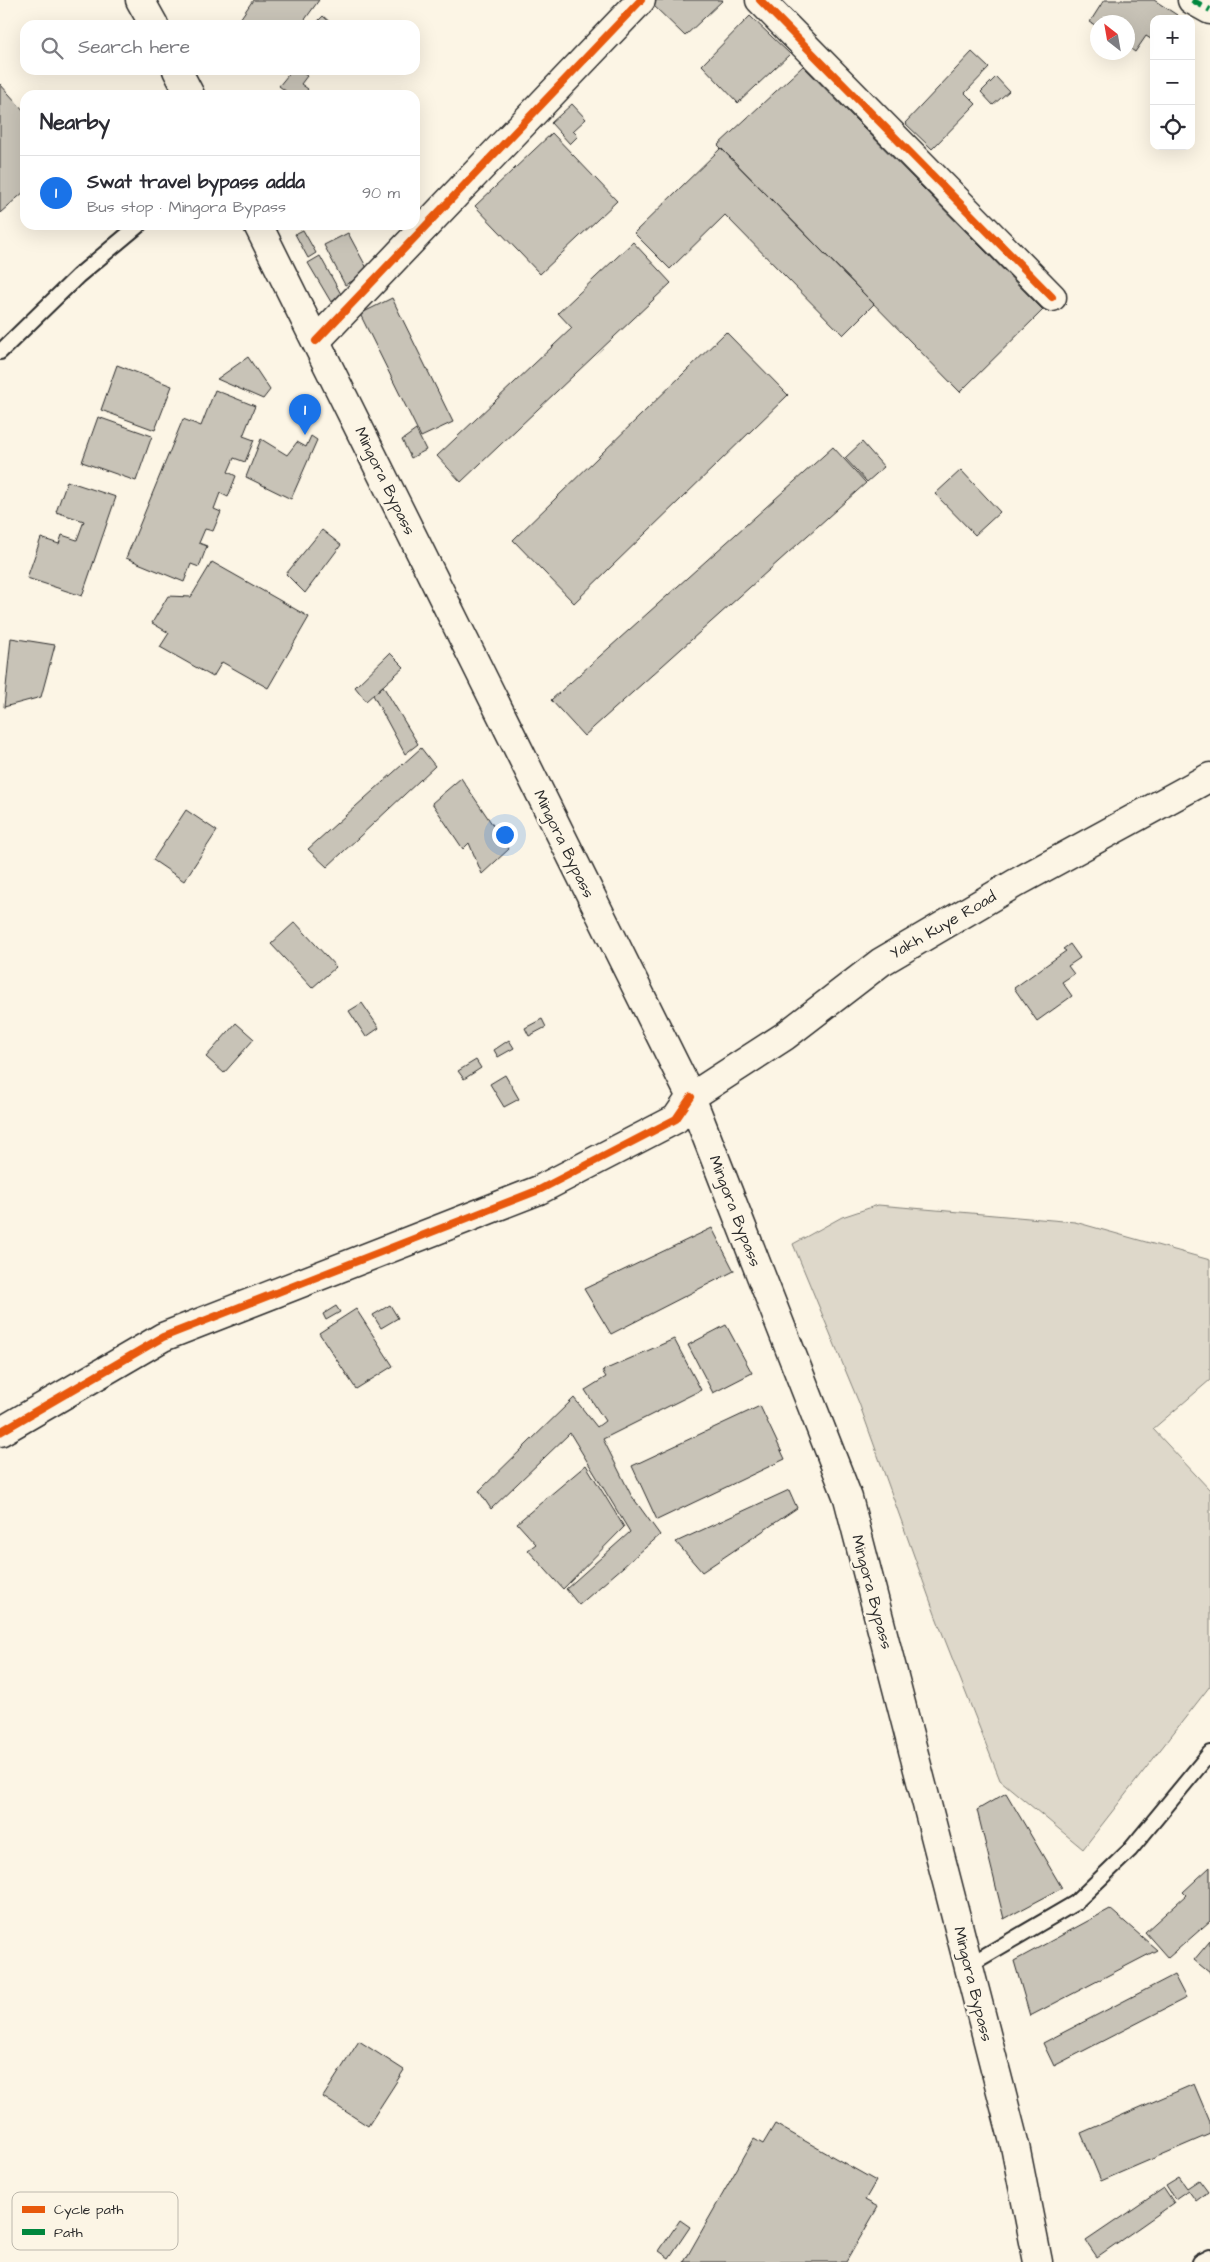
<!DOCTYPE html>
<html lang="en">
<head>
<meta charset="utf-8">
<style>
	:root { --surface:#fff; --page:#f2f2f3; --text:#2b2b33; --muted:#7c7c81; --line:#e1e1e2; --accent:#1a73e8 }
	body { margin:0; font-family:"Architects Daughter",sans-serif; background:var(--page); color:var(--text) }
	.controls { position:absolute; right:15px; top:15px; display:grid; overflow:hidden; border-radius:10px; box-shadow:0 5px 20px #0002 }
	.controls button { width:45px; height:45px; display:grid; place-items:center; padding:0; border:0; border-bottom:1px solid var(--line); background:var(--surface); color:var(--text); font:25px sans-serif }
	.compass { position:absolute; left:1090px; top:15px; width:45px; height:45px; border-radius:50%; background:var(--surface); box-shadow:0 5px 20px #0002; rotate:329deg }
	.you { position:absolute; left:504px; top:834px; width:18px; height:18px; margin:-12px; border:4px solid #fff; border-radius:50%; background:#1a73e8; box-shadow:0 0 0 8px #1a73e833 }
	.badge { display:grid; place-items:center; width:32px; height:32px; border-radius:50%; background:var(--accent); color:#fff; font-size:16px; font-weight:700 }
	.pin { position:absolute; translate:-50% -41px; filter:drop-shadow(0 1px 2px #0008) }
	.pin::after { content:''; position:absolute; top:26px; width:18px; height:15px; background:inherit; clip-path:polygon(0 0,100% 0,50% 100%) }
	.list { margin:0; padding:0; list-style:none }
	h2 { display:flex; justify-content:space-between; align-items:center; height:65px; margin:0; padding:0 20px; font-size:21px }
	h2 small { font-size:16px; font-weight:400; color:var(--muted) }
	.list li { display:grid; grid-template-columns:32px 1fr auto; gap:15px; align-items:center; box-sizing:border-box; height:75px; padding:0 20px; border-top:1px solid var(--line) }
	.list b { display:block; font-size:19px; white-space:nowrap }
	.list p { margin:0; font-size:16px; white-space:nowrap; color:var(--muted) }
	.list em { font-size:16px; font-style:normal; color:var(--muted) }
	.icon { flex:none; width:28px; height:28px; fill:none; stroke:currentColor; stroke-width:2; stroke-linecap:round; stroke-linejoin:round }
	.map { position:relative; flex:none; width:1210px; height:2262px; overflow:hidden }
	.search { position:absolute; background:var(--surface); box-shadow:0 5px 20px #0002; left:20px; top:20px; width:400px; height:55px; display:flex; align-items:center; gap:12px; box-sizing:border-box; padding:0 18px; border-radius:15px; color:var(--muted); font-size:19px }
	.panel { position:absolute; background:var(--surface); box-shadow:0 5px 20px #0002; left:20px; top:90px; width:400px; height:140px; border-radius:15px }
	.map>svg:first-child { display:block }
	.green { fill:#ded8ca; stroke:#84827a }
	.building { fill:#c8c3b7; stroke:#2b2b2b }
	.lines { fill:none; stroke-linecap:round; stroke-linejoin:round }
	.service-casing { stroke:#2b2b2b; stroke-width:18 }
	.minor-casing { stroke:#2b2b2b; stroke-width:31 }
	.secondary-casing { stroke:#2b2b2b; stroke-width:31 }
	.trunk-casing { stroke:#2b2b2b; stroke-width:31 }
	.service { stroke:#fcf5e5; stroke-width:14 }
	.minor { stroke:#fcf5e5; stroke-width:28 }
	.secondary { stroke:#fcf5e5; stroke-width:28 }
	.trunk { stroke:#fcf5e5; stroke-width:28 }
	.quiet { stroke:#00873e; stroke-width:6; stroke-dasharray:12 6; stroke-linecap:butt }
	.cycleway-casing { stroke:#fcf5e5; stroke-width:11 }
	.cycleway { stroke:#e8590c; stroke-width:8 }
	.labels { text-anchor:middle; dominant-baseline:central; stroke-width:5; stroke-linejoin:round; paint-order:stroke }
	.street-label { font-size:16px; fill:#2b2b2b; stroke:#fcf5e5 }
	.key { fill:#fcf5e5; stroke:#bdb8ad; stroke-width:1 }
	.key-label { font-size:14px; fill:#2b2b2b }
</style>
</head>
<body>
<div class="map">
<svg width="1210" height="2262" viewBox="0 0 1210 2262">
	<rect width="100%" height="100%" fill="#fcf5e5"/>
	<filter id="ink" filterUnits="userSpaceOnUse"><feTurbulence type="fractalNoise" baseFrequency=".02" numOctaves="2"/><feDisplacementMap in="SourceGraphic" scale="10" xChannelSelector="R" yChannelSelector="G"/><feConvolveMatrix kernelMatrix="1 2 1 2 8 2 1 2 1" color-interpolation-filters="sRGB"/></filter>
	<g filter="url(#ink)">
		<!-- green -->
		<path class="green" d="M 878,1205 L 1075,1222 L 1210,1260 L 1210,1380 L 1153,1429 L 1210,1490 L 1210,1686 L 1083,1849 L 1000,1780 L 936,1617 L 859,1403 L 793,1244 L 842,1217 Z"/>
		<!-- building -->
		<path class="building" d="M 253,0 L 319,0 L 301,25 L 236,25 Z
			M 654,0 L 723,0 L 685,36 L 651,3 Z
			M 1104,0 L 1154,0 L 1177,15 L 1174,19 L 1154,19 L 1154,41 L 1146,36 L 1135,52 L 1128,47 L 1128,22 L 1098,22 L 1098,27 L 1090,22 Z
			M 323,16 L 333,25 L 314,25 Z
			M 750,16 L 790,54 L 738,103 L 702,65 Z
			M 972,52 L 989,68 L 965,93 L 976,104 L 932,149 L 905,123 Z
			M 803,66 L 1043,310 L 960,392 L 718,145 Z
			M 292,70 L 299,70 L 307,76 L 301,84 L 308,89 L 304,95 L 291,95 L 279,86 Z
			M 996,77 L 1009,91 L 993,105 L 981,92 Z
			M 0,84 L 25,112 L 25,191 L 0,213 Z
			M 572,104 L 586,119 L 573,131 L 578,136 L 570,144 L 551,123 Z
			M 552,133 L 617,201 L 540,274 L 475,206 Z
			M 721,148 L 874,304 L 843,335 L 725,215 L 670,269 L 634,233 Z
			M 303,230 L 316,253 L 308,258 L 295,234 Z
			M 348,233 L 369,272 L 345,285 L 324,245 Z
			M 633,242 L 671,283 L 461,482 L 437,456 L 572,328 L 558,313 Z
			M 320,256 L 342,296 L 331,302 L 308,263 Z
			M 392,298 L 453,422 L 421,437 L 360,314 Z
			M 726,332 L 788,395 L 574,603 L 513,540 Z
			M 248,357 L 270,390 L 263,399 L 217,379 Z
			M 117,365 L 172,386 L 155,430 L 101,410 Z
			M 215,390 L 255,406 L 243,436 L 254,440 L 245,462 L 234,458 L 228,472 L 236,476 L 228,497 L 220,493 L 214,509 L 221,512 L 213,531 L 205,529 L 199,543 L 207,546 L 199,567 L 191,564 L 184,582 L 126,558 L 183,419 L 201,426 Z
			M 98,417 L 152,436 L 136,481 L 82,462 Z
			M 416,430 L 426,450 L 411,458 L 402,440 Z
			M 311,436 L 317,440 L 291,499 L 246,477 L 261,439 L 287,455 L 297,442 L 306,447 Z
			M 862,442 L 884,467 L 867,482 L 845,458 Z
			M 833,447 L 866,483 L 584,736 L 551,700 Z
			M 961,470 L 1000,512 L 975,535 L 935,494 Z
			M 67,481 L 116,497 L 82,596 L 27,578 L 41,538 L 59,544 L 62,535 L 77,540 L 84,521 L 56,512 Z
			M 322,530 L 341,545 L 305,593 L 286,574 Z
			M 212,562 L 309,617 L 268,688 L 222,662 L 213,677 L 160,647 L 169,633 L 152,623 L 168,596 L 191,597 Z
			M 11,638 L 55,645 L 41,697 L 4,707 Z
			M 390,653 L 404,667 L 366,701 L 355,687 Z
			M 383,686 L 418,744 L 405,754 L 373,695 Z
			M 421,748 L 435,766 L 327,867 L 308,849 Z
			M 461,778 L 509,849 L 482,874 L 469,843 L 463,849 L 432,803 Z
			M 186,810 L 217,831 L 184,881 L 153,860 Z
			M 295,922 L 336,967 L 312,988 L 271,944 Z
			M 1070,944 L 1080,958 L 1068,966 L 1074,974 L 1062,982 L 1072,996 L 1037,1021 L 1014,988 L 1066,951 L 1063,949 Z
			M 362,1003 L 379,1028 L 366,1037 L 349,1011 Z
			M 542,1019 L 546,1027 L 529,1036 L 525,1028 Z
			M 236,1023 L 254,1039 L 224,1073 L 206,1057 Z
			M 509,1040 L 514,1048 L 498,1057 L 494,1050 Z
			M 476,1060 L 481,1068 L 464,1079 L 458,1071 Z
			M 505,1075 L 519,1099 L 504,1107 L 490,1084 Z
			M 712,1228 L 734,1271 L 611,1334 L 584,1289 Z
			M 390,1305 L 398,1318 L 381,1328 L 373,1315 Z
			M 336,1306 L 340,1312 L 326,1320 L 323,1314 Z
			M 356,1309 L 393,1366 L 356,1389 L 319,1333 Z
			M 726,1325 L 752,1373 L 713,1393 L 688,1345 Z
			M 674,1339 L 701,1390 L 603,1439 L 631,1495 L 660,1535 L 579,1605 L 566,1589 L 630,1532 L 570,1433 L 491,1509 L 479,1491 L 574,1398 L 597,1427 L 605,1421 L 585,1390 L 606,1377 L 602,1371 Z
			M 760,1406 L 785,1459 L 657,1520 L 632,1466 Z
			M 586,1465 L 624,1527 L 563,1589 L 528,1550 L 536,1544 L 517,1523 Z
			M 789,1490 L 797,1508 L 702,1572 L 676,1542 Z
			M 1006,1793 L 1062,1888 L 1004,1919 L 977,1810 Z
			M 1210,1867 L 1210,1921 L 1168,1958 L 1145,1932 L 1186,1895 L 1183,1892 Z
			M 1110,1909 L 1157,1950 L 1030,2016 L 1014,1961 Z
			M 1210,1941 L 1210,1973 L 1194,1960 Z
			M 1174,1975 L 1186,1998 L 1054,2066 L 1043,2043 Z
			M 359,2041 L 404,2070 L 368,2126 L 323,2097 Z
			M 1194,2084 L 1210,2122 L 1210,2134 L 1101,2181 L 1081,2133 Z
			M 775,2124 L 876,2181 L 865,2200 L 878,2207 L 846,2262 L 684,2262 L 754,2139 L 763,2144 Z
			M 1179,2177 L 1187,2188 L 1199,2180 L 1208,2192 L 1196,2201 L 1188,2190 L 1175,2199 L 1166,2185 Z
			M 1164,2188 L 1174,2203 L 1097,2257 L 1086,2241 Z
			M 680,2220 L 690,2227 L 669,2258 L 659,2251 Z"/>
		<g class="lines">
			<!-- service casing -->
			<g class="service-casing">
				<path id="service" d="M 0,352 L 78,276 L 139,225
					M 969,1965 L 1075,1903 L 1130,1850 L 1210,1753
					M 1200,2262 L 1210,2257"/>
			</g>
			<!-- minor casing -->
			<g class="minor-casing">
				<path id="minor" d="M 760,0 L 1052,297
					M 1192,0 L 1210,10
					M 316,341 L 641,0
					M 0,1432 L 163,1337 L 539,1190 L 676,1119 L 691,1097"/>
			</g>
			<!-- secondary casing -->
			<g class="secondary-casing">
				<path id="secondary" d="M 691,1097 L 785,1036 L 881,962 L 1014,884 L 1210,777"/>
			</g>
			<!-- trunk casing -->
			<g class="trunk-casing">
				<path id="trunk" d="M 140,0 L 154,25
					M 177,70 L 190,95
					M 258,225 L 691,1097 L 848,1498 L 1015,2146 L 1038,2262"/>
			</g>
			<!-- service -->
			<use href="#service" class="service"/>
			<!-- minor -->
			<use href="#minor" class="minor"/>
			<!-- secondary -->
			<use href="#secondary" class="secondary"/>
			<!-- trunk -->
			<use href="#trunk" class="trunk"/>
			<!-- quiet -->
			<path class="quiet" d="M 1192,0 L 1210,10"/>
			<!-- cycleway casing -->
			<g class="cycleway-casing">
				<path id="cycleway" d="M 760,0 L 1052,297
					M 316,341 L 641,0
					M 0,1432 L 163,1337 L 539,1190 L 676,1119 L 691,1097"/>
			</g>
			<!-- cycleway -->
			<use href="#cycleway" class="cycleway"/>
		</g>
	</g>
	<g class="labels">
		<!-- street labels -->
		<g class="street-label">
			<text transform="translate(385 481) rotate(64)">Mingora Bypass</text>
			<text transform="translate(564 844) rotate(64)">Mingora Bypass</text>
			<text transform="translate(943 925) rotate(-30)">Yakh Kuye Road</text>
			<text transform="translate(735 1211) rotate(69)">Mingora Bypass</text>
			<text transform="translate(872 1592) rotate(75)">Mingora Bypass</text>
			<text transform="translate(973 1984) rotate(76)">Mingora Bypass</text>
		</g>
	</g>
	<!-- legend -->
	<rect x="12" y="2192" width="166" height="58" rx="8" class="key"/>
	<rect x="22" y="2206" width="23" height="7" fill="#e8590c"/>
	<rect x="22" y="2229" width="23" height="6" fill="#00873e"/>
	<g class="key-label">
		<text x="54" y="2214">Cycle path</text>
		<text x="54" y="2237">Path</text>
	</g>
</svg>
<div class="controls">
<button>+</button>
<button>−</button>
<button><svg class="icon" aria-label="locate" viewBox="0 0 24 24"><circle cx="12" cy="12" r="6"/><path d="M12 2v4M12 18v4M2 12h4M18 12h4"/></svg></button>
</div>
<svg class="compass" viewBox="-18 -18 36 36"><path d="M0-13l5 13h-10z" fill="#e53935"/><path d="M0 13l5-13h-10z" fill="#7c7c81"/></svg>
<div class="you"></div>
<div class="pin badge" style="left:305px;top:435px">1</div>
<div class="search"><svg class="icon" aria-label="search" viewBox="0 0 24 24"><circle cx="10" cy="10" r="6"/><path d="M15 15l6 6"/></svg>Search here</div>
<section class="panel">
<h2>Nearby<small></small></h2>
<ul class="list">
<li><span class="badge">1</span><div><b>Swat travel bypass adda</b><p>Bus stop · Mingora Bypass</p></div><em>90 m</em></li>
</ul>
</section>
</div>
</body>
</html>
